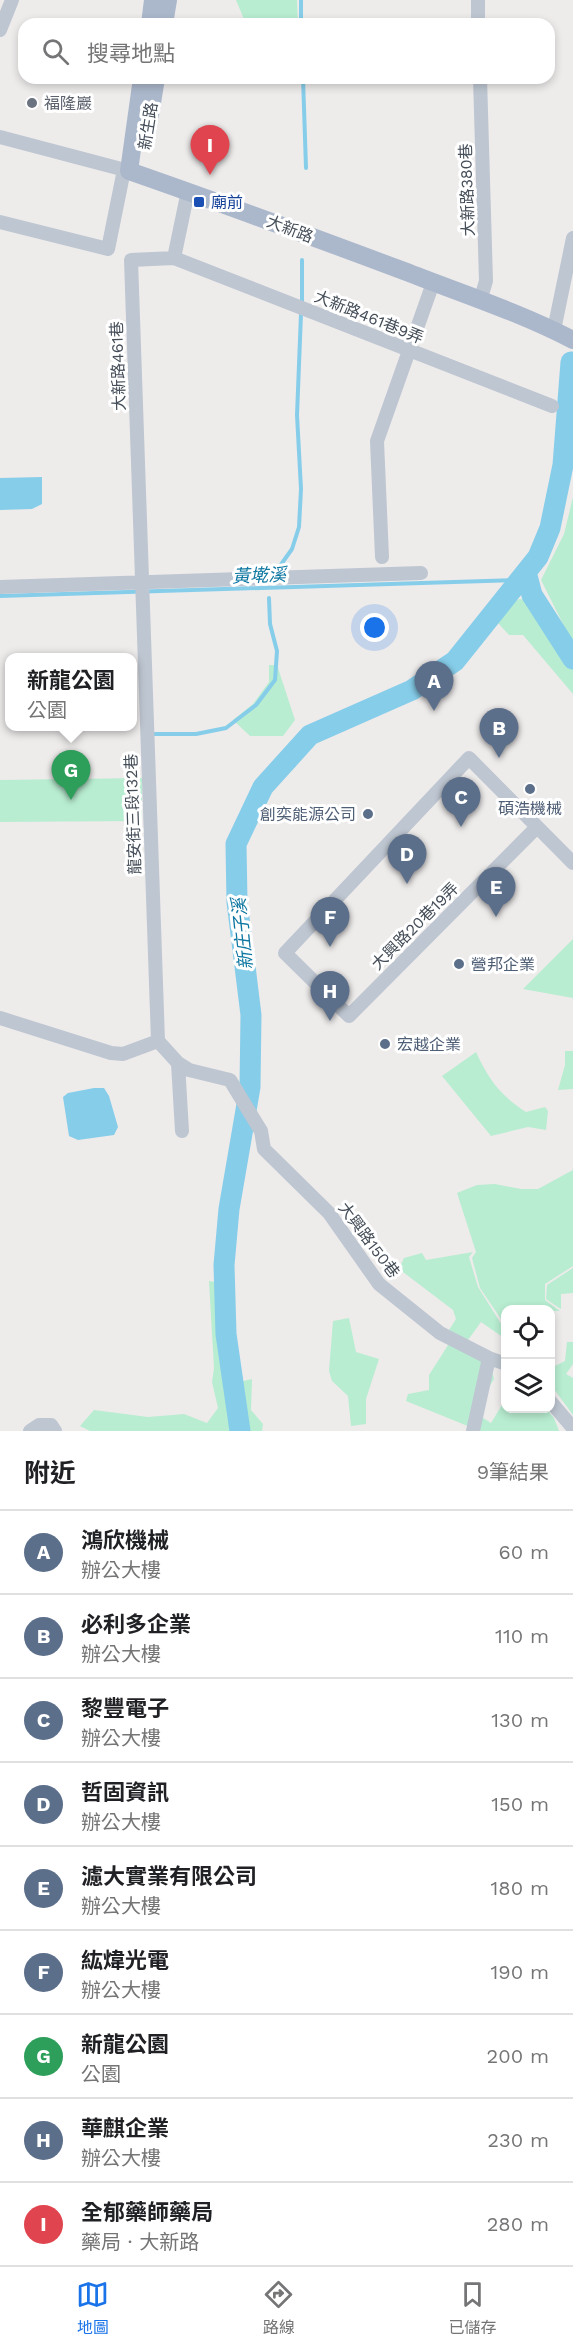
<!DOCTYPE html>
<html lang="zh-TW">
<head>
<meta charset="utf-8">
<style>
	:root { --surface:#fff; --page:#f2f2f2; --text:#202124; --muted:#757577; --line:#e0e0e0; --accent:#1a73e8 }
	body { margin:0; font-family:"Work Sans","Noto Sans TC",sans-serif; background:var(--page); color:var(--text) }
	.controls { position:absolute; right:18px; bottom:18px; display:grid; overflow:hidden; border-radius:12px; box-shadow:0 3px 9px #0003 }
	.controls button { width:54px; height:54px; display:grid; place-items:center; padding:0; border:0; border-bottom:2px solid var(--line); background:var(--surface); color:var(--text); font:30px sans-serif }
	.you { position:absolute; left:375px; top:628px; width:21px; height:21px; margin:-15px; border:4px solid #fff; border-radius:50%; background:#1a73e8; box-shadow:0 0 0 9px #1a73e833 }
	.badge { display:grid; place-items:center; width:39px; height:39px; border-radius:50%; background:var(--accent); color:#fff; font-size:20px; font-weight:700 }
	.pin { position:absolute; translate:-50% -50px; filter:drop-shadow(0 2px 3px #0008) }
	.pin::after { content:''; position:absolute; top:32px; width:21px; height:18px; background:inherit; clip-path:polygon(0 0,100% 0,50% 100%) }
	.popup { position:absolute; left:5px; top:653px; width:132px; height:78px; box-sizing:border-box; display:grid; place-content:center; border-radius:12px; background:var(--surface); filter:drop-shadow(0 2px 4px #0005); font-size:20px; white-space:nowrap; color:var(--muted) }
	.popup b { font-size:22px; color:var(--text) }
	.popup::after { content:''; position:absolute; left:50%; top:100%; margin-left:-12px; border:12px solid transparent; border-top-color:var(--surface) }
	.list { margin:0; padding:0; list-style:none }
	h2 { display:flex; justify-content:space-between; align-items:center; height:78px; margin:0; padding:0 24px; font-size:26px }
	h2 small { font-size:20px; font-weight:400; color:var(--muted) }
	.list li { display:grid; grid-template-columns:39px 1fr auto; gap:18px; align-items:center; box-sizing:border-box; height:84px; padding:0 24px; border-top:2px solid var(--line) }
	.list b { display:block; font-size:22px; white-space:nowrap }
	.list p { margin:0; font-size:20px; white-space:nowrap; color:var(--muted) }
	.list em { font-size:20px; font-style:normal; color:var(--muted) }
	.icon { flex:none; width:33px; height:33px; fill:none; stroke:currentColor; stroke-width:2; stroke-linecap:round; stroke-linejoin:round }
	.map { position:relative; flex:none; width:573px; height:1431px; overflow:hidden }
	.search { position:absolute; background:var(--surface); box-shadow:0 3px 9px #0003; left:18px; right:18px; top:18px; height:66px; display:flex; align-items:center; gap:15px; box-sizing:border-box; padding:0 21px; border-radius:18px; color:var(--muted); font-size:22px }
	.sheet { height:834px; background:var(--surface) }
	nav { display:flex; justify-content:space-around; align-items:center; box-sizing:border-box; height:84px; border-top:2px solid var(--line); background:var(--surface); font-size:16px; color:var(--muted) }
	nav a { display:grid; justify-items:center; gap:3px }
	nav .on { color:var(--accent) }
	.map>svg:first-child { display:block }
	.green { fill:#b8edd1 }
	.water { fill:#86cdea }
	.lines { fill:none; stroke-linecap:round; stroke-linejoin:round }
	.stream { stroke:#86cdea; stroke-width:4 }
	.river { stroke:#86cdea; stroke-width:21 }
	.minor { stroke:#bec6d1; stroke-width:14 }
	.major { stroke:#abb8cb; stroke-width:18 }
	.worship-dot { fill:#6b7280; stroke:#fff; stroke-width:2 }
	.transit-dot { fill:#1a4fb4; stroke:#fff; stroke-width:2 }
	.service-dot { fill:#5c6f8a; stroke:#fff; stroke-width:2 }
	.labels { text-anchor:middle; dominant-baseline:central; stroke-width:6; stroke-linejoin:round; paint-order:stroke }
	.worship-label { font-size:16px; fill:#5b616d; stroke:#fff; text-anchor:start }
	.street-label { font-size:16px; fill:#444d58; stroke:#fff }
	.transit-label { font-size:16px; fill:#164399; stroke:#fff; text-anchor:start }
	.service-label { font-size:16px; fill:#4e5e75; stroke:#fff; text-anchor:start }
	.water-label { font-size:18px; font-style:italic; fill:#0e77a1; stroke:#fff }
</style>
</head>
<body>
<div class="map">
<svg width="573" height="1431" viewBox="0 0 573 1431">
	<rect width="100%" height="100%" fill="#eeebeb"/>
	<!-- green -->
	<path class="green" d="M 236,0 L 297,0 L 298,24 L 246,24 Z
		M 573,497 L 573,644 L 541,580 L 564,534 Z
		M 519,599 L 531,600 L 573,670 L 573,694 L 523,635 L 509,635 L 498,623 L 506,608 Z
		M 269,665 L 277,665 L 295,720 L 283,736 L 250,736 L 233,720 L 253,704 L 269,682 Z
		M 142,778 L 142,821 L 0,822 L 0,780 Z
		M 573,939 L 573,998 L 523,989 Z
		M 565,1051 L 573,1051 L 573,1089 L 558,1090 L 565,1065 Z
		M 476,1052 C 489,1080 500,1095 526,1112 L 545,1107 L 548,1111 L 546,1130 L 528,1127 L 491,1136 L 442,1076 Z
		M 573,1170 L 573,1266 L 545,1284 L 545,1300 L 560,1311 L 506,1310 L 505,1325 L 480,1288 L 472,1258 L 476,1252 L 457,1193 L 477,1185 L 495,1184 L 521,1189 L 538,1189 Z
		M 473,1252 L 469,1257 L 478,1287 L 505,1330 L 504,1338 L 481,1322 L 468,1340 L 449,1330 L 456,1319 L 453,1310 L 399,1269 L 404,1258 L 422,1253 L 426,1260 Z
		M 573,1268 L 573,1293 L 561,1294 L 561,1309 L 546,1299 L 547,1285 Z
		M 209,1281 L 216,1282 L 222,1365 L 235,1431 L 90,1431 L 80,1426 L 94,1410 L 148,1417 L 184,1414 L 207,1423 L 218,1408 L 212,1382 L 214,1368 Z
		M 349,1318 L 356,1352 L 379,1359 L 366,1399 L 366,1424 L 351,1426 L 348,1396 L 332,1381 L 329,1371 L 333,1321 Z
		M 450,1342 L 490,1364 L 494,1379 L 474,1412 L 491,1423 L 505,1400 L 506,1408 L 546,1409 L 554,1418 L 559,1431 L 480,1431 L 406,1401 L 408,1394 L 429,1390 L 429,1375 Z
		M 567,1342 L 573,1342 L 573,1364 L 566,1374 L 573,1378 L 573,1415 L 551,1385 L 551,1368 L 565,1361 Z
		M 252,1379 L 251,1410 L 263,1424 L 262,1431 L 247,1431 L 239,1382 Z"/>
	<!-- water -->
	<path class="water" d="M 42,477 L 42,504 L 32,509 L 0,510 L 0,478 Z
		M 94,1088 L 104,1088 L 109,1096 L 118,1127 L 114,1135 L 78,1140 L 69,1136 L 63,1097 L 68,1093 Z"/>
	<g class="lines">
		<!-- stream -->
		<path class="stream" d="M 301,0 L 301,24
			M 303,78 L 306,168
			M 302,260 L 302,304
			M 275,573 L 292,549 L 299,527 L 301,489 L 297,415 L 301,314
			M 0,596 L 519,580
			M 152,734 L 196,734 L 226,728 L 256,705 L 275,680 L 277,651 L 270,624 L 269,598"/>
		<!-- river -->
		<path class="river" d="M 526,572 L 532,595 L 573,659
			M 240,1431 L 226,1334 L 224,1265 L 229,1209 L 250,1087 L 251,1015 L 237,902 L 236,844 L 263,787 L 310,735 L 412,690 L 455,661 L 538,557 L 550,528 L 563,465 L 571,362"/>
		<!-- minor -->
		<path class="minor" d="M 478,0 L 478,24
			M 0,30 L 12,0
			M 0,137 L 129,171
			M 0,222 L 108,249 L 124,170
			M 174,258 L 188,191
			M 480,301 L 486,281 L 480,78
			M 554,330 L 573,238
			M 382,557 L 377,441 L 433,283
			M 0,587 L 421,573
			M 537,827 L 349,1016 L 285,953 L 469,758 L 573,863
			M 0,1018 L 111,1053 L 123,1054 L 158,1041 L 178,1063 L 189,1070 L 230,1080 L 261,1131 L 264,1149 L 329,1213 L 379,1284 L 440,1333 L 489,1358 L 506,1364
			M 158,1041 L 131,260 L 174,258 L 552,406
			M 178,1063 L 182,1131
			M 550,1401 L 573,1428
			M 30,1431 L 39,1425 L 51,1425 L 55,1431
			M 473,1431 L 489,1358"/>
		<!-- major -->
		<path class="major" d="M 150,24 L 153,0
			M 164,24 L 168,0
			M 142,78 L 129,171 C 221,203 313,237 404,271 C 460,293 519,312 573,340
			M 146,140 L 156,78"/>
	</g>
	<!-- markers -->
	<circle class="worship-dot" cx="32" cy="103" r="6"/>
	<rect class="transit-dot" x="193" y="196" width="12" height="12" rx="3"/>
	<g class="service-dot">
		<circle cx="530" cy="789" r="6"/>
		<circle cx="368" cy="814" r="6"/>
		<circle cx="459" cy="964" r="6"/>
		<circle cx="385" cy="1044" r="6"/>
	</g>
	<g class="labels">
		<!-- worship labels -->
		<g class="worship-label">
			<text x="44" y="103">福隆巖</text>
		</g>
		<!-- street labels -->
		<g class="street-label">
			<text transform="translate(148 126) rotate(-81)">新生路</text>
			<text transform="translate(467 190) rotate(-92)">大新路380巷</text>
			<text transform="translate(290 229) rotate(21)">大新路</text>
			<text transform="translate(369 317) rotate(22)">大新路461巷9弄</text>
			<text transform="translate(118 366) rotate(-92)">大新路461巷</text>
			<text transform="translate(133 814) rotate(-92)">龍安街三段132巷</text>
			<text transform="translate(415 926) rotate(-45)">大興路20巷19弄</text>
			<text transform="translate(369 1240) rotate(53)">大興路150巷</text>
		</g>
		<!-- transit labels -->
		<g class="transit-label">
			<text x="211" y="202">廟前</text>
		</g>
		<!-- service labels -->
		<g class="service-label">
			<text x="530" y="808" text-anchor="middle">碩浩機械</text>
			<text x="356" y="814" text-anchor="end">創奕能源公司</text>
			<text x="471" y="964">營邦企業</text>
			<text x="397" y="1044">宏越企業</text>
		</g>
		<!-- water labels -->
		<g class="water-label">
			<text transform="translate(259 575) rotate(-2)">黃墘溪</text>
			<text transform="translate(242 934) rotate(-96)">新庄子溪</text>
		</g>
	</g>
</svg>
<div class="controls">
<button><svg class="icon" aria-label="locate" viewBox="0 0 24 24"><circle cx="12" cy="12" r="6"/><path d="M12 2v4M12 18v4M2 12h4M18 12h4"/></svg></button>
<button><svg class="icon" aria-label="layers" viewBox="0 0 24 24"><path d="M12 4l9 5-9 5-9-5zM3 14l9 5 9-5"/></svg></button>
</div>
<div class="you"></div>
<div class="pin badge" style="left:434px;top:711px;background:#5c6f8a">A</div>
<div class="pin badge" style="left:499px;top:758px;background:#5c6f8a">B</div>
<div class="pin badge" style="left:461px;top:827px;background:#5c6f8a">C</div>
<div class="pin badge" style="left:407px;top:884px;background:#5c6f8a">D</div>
<div class="pin badge" style="left:496px;top:917px;background:#5c6f8a">E</div>
<div class="pin badge" style="left:330px;top:947px;background:#5c6f8a">F</div>
<div class="pin badge" style="left:71px;top:800px;background:#2e9e5b">G</div>
<div class="popup"><b>新龍公園</b>公園</div>
<div class="pin badge" style="left:330px;top:1021px;background:#5c6f8a">H</div>
<div class="pin badge" style="left:210px;top:175px;background:#e0444e">I</div>
<div class="search"><svg class="icon" aria-label="search" viewBox="0 0 24 24"><circle cx="10" cy="10" r="6"/><path d="M15 15l6 6"/></svg>搜尋地點</div>
</div>
<section class="sheet">
<h2>附近<small>9筆結果</small></h2>
<ul class="list">
<li><span class="badge" style="background:#5c6f8a">A</span><div><b>鴻欣機械</b><p>辦公大樓</p></div><em>60 m</em></li>
<li><span class="badge" style="background:#5c6f8a">B</span><div><b>必利多企業</b><p>辦公大樓</p></div><em>110 m</em></li>
<li><span class="badge" style="background:#5c6f8a">C</span><div><b>黎豐電子</b><p>辦公大樓</p></div><em>130 m</em></li>
<li><span class="badge" style="background:#5c6f8a">D</span><div><b>哲固資訊</b><p>辦公大樓</p></div><em>150 m</em></li>
<li><span class="badge" style="background:#5c6f8a">E</span><div><b>濾大實業有限公司</b><p>辦公大樓</p></div><em>180 m</em></li>
<li><span class="badge" style="background:#5c6f8a">F</span><div><b>紘煒光電</b><p>辦公大樓</p></div><em>190 m</em></li>
<li><span class="badge" style="background:#2e9e5b">G</span><div><b>新龍公園</b><p>公園</p></div><em>200 m</em></li>
<li><span class="badge" style="background:#5c6f8a">H</span><div><b>華麒企業</b><p>辦公大樓</p></div><em>230 m</em></li>
<li><span class="badge" style="background:#e0444e">I</span><div><b>全郁藥師藥局</b><p>藥局 · 大新路</p></div><em>280 m</em></li>
</ul>
</section>
<nav>
<a class="on"><svg class="icon" aria-label="map" viewBox="0 0 24 24"><path d="M3 6l6-2 6 2 6-2v14l-6 2-6-2-6 2zM9 4v14M15 6v14"/></svg>地圖</a>
<a><svg class="icon" aria-label="directions" viewBox="0 0 24 24"><path d="M12 3l9 9-9 9-9-9zM9 14v-3h6M13 9l2 2-2 2"/></svg>路線</a>
<a><svg class="icon" aria-label="saved" viewBox="0 0 24 24"><path d="M7 4h10v16l-5-4-5 4z"/></svg>已儲存</a>
</nav>
</body>
</html>
